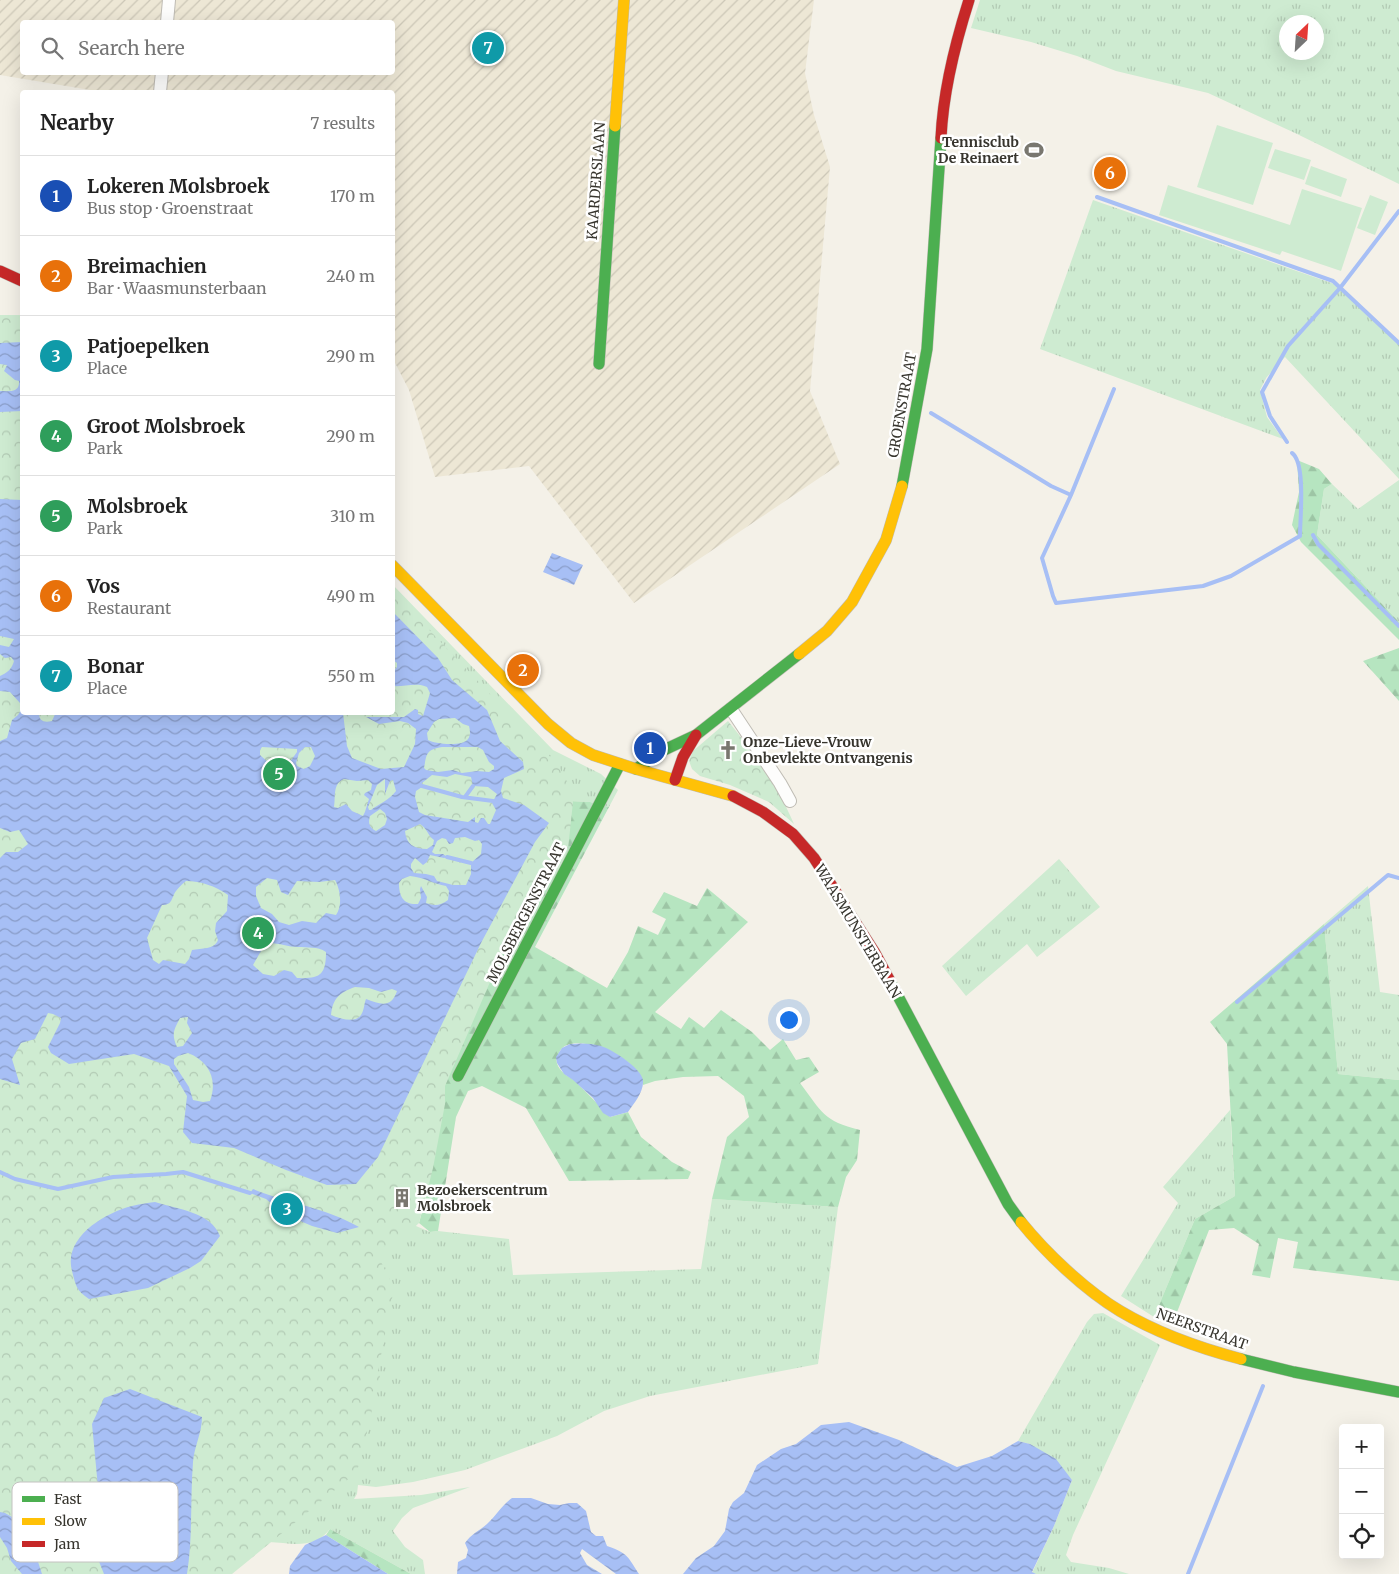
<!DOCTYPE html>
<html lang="en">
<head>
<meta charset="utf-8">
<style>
	:root { --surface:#fff; --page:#f6f6f6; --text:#222; --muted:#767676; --line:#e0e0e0; --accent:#79776f }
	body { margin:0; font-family:Merriweather,serif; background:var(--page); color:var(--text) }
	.controls { position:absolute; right:15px; bottom:15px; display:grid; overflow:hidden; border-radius:5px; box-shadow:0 5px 20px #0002 }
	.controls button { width:45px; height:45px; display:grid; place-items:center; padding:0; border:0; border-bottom:1px solid var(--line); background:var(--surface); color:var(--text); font:25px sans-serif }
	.compass { position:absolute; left:1279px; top:15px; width:45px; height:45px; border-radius:50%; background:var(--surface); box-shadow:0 5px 20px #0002; rotate:25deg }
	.you { position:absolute; left:788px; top:1019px; width:18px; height:18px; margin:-12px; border:4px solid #fff; border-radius:50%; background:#1a73e8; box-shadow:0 0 0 8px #1a73e833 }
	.badge { display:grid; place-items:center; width:32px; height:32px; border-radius:50%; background:var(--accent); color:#fff; font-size:16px; font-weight:700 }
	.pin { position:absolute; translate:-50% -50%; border:2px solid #fff; box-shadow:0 1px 5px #0006 }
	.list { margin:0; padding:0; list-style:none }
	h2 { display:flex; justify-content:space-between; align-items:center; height:65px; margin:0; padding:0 20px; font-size:21px }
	h2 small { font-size:16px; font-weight:400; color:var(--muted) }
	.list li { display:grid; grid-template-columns:32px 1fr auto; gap:15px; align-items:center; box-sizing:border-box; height:80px; padding:0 20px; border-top:1px solid var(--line) }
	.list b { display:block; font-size:19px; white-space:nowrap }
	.list p { margin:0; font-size:16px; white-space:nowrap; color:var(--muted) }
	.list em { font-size:16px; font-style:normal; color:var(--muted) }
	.icon { flex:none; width:28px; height:28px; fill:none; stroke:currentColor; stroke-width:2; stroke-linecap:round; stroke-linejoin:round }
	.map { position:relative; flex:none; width:1399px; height:1574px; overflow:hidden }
	.search { position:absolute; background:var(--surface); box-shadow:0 5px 20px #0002; left:20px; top:20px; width:375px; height:55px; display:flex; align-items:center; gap:12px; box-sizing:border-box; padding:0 18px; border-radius:5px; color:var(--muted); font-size:19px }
	.panel { position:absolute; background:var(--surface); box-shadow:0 5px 20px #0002; left:20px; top:90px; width:375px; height:625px; border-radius:5px }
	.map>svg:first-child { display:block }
	.industrial { fill:url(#industrial-furrows); fill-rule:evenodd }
	.grass { fill:url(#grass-tufts); fill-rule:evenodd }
	.forest { fill:url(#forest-firs) }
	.park { fill:url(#park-crowns) }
	.pitch { fill:#ceebd1 }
	.water { fill:url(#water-waves); fill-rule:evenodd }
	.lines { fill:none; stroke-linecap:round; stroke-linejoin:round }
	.stream { stroke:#a7bff5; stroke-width:4 }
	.street-casing { stroke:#bfbcb4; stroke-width:14 }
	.fast-casing { stroke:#bfbcb4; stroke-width:12 }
	.slow-casing { stroke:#bfbcb4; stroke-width:12 }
	.jam-casing { stroke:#bfbcb4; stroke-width:12 }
	.street { stroke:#fdfdfc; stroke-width:12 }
	.fast { stroke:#4caf50; stroke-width:11 }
	.slow { stroke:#ffc107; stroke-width:11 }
	.jam { stroke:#c62828; stroke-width:11 }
	.labels { text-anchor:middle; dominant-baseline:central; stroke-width:5; stroke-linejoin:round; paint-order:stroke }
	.poi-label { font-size:14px; font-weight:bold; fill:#37352e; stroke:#fff; text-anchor:start }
	.street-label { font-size:14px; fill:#37352e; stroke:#fff }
	.key { fill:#fff; stroke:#c3c2c0; stroke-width:1 }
	.key-label { font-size:14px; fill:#37352e }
</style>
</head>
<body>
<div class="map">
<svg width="1399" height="1574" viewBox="0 0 1399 1574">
	<defs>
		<pattern id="industrial-furrows" width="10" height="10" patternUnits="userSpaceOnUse" patternTransform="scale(1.25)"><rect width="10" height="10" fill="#ede7d5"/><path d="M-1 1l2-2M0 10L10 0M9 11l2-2" fill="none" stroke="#ccc7b7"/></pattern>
		<pattern id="grass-tufts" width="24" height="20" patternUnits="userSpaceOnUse" patternTransform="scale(1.25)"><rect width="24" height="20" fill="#ceebd1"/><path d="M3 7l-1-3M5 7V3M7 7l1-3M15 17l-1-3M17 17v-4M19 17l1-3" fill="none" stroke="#b2cab4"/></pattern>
		<pattern id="forest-firs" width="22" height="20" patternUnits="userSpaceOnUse" patternTransform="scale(1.25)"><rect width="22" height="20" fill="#b6e5c0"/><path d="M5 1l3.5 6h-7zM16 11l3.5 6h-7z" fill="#9dc5a5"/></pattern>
		<pattern id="park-crowns" width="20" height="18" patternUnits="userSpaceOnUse" patternTransform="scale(1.25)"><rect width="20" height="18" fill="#ceebd1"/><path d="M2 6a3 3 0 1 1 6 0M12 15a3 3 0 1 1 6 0" fill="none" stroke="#b2cab4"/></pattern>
		<pattern id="water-waves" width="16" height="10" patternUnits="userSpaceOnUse" patternTransform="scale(1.25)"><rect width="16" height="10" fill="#a7bff5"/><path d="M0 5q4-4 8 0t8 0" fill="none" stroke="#899cc7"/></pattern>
	</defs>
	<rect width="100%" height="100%" fill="#f4f1e8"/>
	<!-- industrial -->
	<path class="industrial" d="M 0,0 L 814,0 L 805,73 L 814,115 L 830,167 L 810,391 L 840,464 L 634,603 L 529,466 L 435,477 L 409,390 L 393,359 L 392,92 L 102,92 L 0,75 ZM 22,22 L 392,22 L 392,72 L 22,72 Z"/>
	<!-- grass -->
	<path class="grass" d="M 980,0 L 1399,0 L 1399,184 L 1295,133 L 1208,93 L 1116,71 L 1077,56 L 1031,42 L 971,28 ZM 1286,22 L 1316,22 L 1316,52 L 1286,52 Z
		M 1093,200 L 1340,286 L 1399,343 L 1399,479 L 1285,357 L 1266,378 L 1260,390 L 1267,417 L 1283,439 L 1040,349 Z
		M 1399,480 L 1399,622 L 1317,535 L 1324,489 L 1332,484 L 1358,509 Z
		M 392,584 L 553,750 L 601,774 L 618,790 L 609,807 L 590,802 L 569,801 L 393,599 Z
		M 1059,859 L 1100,907 L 1037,957 L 1027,944 L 966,996 L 942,966 Z
		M 1368,886 L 1380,992 L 1399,995 L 1399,1080 L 1338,1074 L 1324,924 Z
		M 1230,1110 L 1235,1196 L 1195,1219 L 1154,1317 L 1121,1296 L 1178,1203 L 1163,1187 Z
		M 712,1199 L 838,1207 L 818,1364 L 650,1396 L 604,1411 L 557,1436 L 465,1470 L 413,1482 L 376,1487 L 358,1485 L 357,1494 L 354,1499 L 421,1495 L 470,1487 L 413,1508 L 402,1518 L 393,1531 L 405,1547 L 423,1560 L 425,1574 L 411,1574 L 330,1529 C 314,1550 291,1543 269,1542 L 369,1246 L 395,1217 L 430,1232 L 438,1231 L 509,1239 L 513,1275 L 701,1269 Z
		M 1103,1313 L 1160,1345 L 1073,1535 L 1066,1555 L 1071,1562 L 1109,1568 L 1129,1574 L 1036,1574 L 1032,1573 L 1054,1526 L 1072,1480 L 1030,1444 L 1018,1441 L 1087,1322 L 1094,1314 Z"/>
	<!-- forest -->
	<path class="forest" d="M 1297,460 L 1319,469 L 1332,484 L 1324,489 L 1317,535 L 1399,622 L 1399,640 L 1301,542 L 1292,525 L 1299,492 Z
		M 1399,648 L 1399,701 L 1363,661 Z
		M 569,801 L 590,802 L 609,807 L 535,947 L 607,988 L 628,952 L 638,926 L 658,935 L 666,919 L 652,912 L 664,892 L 697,906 L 707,888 L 748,922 L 655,1012 L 681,1029 L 689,1017 L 704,1028 L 721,1010 L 752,1032 L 770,1050 L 783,1039 L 796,1060 L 809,1057 L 819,1072 L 800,1083 C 822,1112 823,1121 860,1130 L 857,1160 L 846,1177 L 838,1207 L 712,1199 L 727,1137 L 749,1117 L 744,1096 L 718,1076 L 683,1077 L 655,1081 L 643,1085 C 643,1059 573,1029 560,1051 C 556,1058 555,1062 560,1069 C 564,1075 570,1077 575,1081 C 587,1093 599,1105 610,1117 L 628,1112 L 641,1137 L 672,1162 L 691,1172 L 688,1179 L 569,1181 L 526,1108 L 482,1086 L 468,1091 L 456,1117 L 438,1231 L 430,1232 L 419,1223 L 426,1197 L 425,1061 Z
		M 1324,924 L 1338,1074 L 1399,1080 L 1399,1281 L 1293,1268 L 1298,1242 L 1278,1238 L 1270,1278 L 1252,1275 L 1259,1244 L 1234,1228 L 1209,1230 L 1172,1325 L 1154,1317 L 1195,1219 L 1235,1196 L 1227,1044 L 1210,1022 Z
		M 330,1529 L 411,1574 L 388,1574 L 326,1535 Z"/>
	<!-- park -->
	<path class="park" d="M 0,315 L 22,315 L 22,712 L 392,712 L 393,592 L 558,765 L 569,785 L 573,802 L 568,849 L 562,864 L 500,959 L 445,1086 L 445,1104 L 433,1168 L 419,1223 L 401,1240 L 390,1246 L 374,1248 L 394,1288 L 378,1371 L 380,1377 L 357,1472 L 232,1574 L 0,1574 Z
		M 728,721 C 754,753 778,786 794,824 L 769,802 L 730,785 L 700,776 L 692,769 L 689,761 L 693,751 Z"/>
	<!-- pitch -->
	<path class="pitch" d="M 1217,125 L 1273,143 L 1253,205 L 1197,187 Z
		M 1275,149 L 1311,160 L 1304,180 L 1268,168 Z
		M 1311,166 L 1347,179 L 1341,197 L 1305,184 Z
		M 1168,185 L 1290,225 L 1302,189 L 1362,208 L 1341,271 L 1282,251 L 1280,255 L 1159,215 Z
		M 1370,195 L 1388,202 L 1375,235 L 1357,228 Z"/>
	<!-- water -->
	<path class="water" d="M 22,342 L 22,411 L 0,412 L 0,391 C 9,391 20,393 19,381 L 15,380 L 4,371 L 7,365 L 0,364 L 0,343 Z
		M 0,499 L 22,500 L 22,712 L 39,713 C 39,721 44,723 52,721 L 56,712 L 343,713 L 347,746 L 352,758 L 381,769 L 404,767 L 415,744 L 416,729 L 408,723 L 400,721 L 379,724 L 366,717 L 404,717 L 415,709 L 418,710 L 418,714 L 423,716 L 430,693 L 427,687 C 417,682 404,687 393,686 L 393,672 L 397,667 L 397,663 L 393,660 L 393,612 L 438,658 L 452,680 L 487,710 L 500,741 L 523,762 L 524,769 L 504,778 L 501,791 L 503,798 L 524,805 L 549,823 L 535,842 L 481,943 L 378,1157 L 356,1184 L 327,1185 L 286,1170 L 234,1148 L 192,1143 L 183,1132 L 187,1096 L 169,1066 L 134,1054 L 69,1064 L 51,1053 L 48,1047 L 60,1023 L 61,1018 L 53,1014 L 48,1013 L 35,1039 L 21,1043 L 12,1059 L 20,1085 L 0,1079 L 0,858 L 6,852 L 18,852 L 28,844 L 19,830 L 10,832 L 0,828 L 0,741 L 7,738 L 12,720 L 18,715 L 21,710 L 20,703 L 10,692 L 0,691 L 0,676 C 7,673 12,669 14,661 L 11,657 L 5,658 L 0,654 L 0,645 L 9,647 L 14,639 L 0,636 ZM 455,718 L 463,724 L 469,726 C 470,730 471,735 468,739 C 463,747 434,744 428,740 L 427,733 L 434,722 L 439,719 ZM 262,747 L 297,749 L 297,752 L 287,766 L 273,767 L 260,755 L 260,750 ZM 305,747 L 311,747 L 315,756 L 310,766 L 304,769 L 297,766 L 296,763 L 299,753 ZM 442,747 L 478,747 L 483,750 L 489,762 L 494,766 L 494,769 L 489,772 L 477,771 L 462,773 L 453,770 L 438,772 L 426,770 L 424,768 C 427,753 426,750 442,747 ZM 455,774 L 471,777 L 473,786 L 488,787 L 497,794 L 492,803 L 496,810 L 490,824 L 488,824 L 484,818 L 481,818 L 478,823 L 475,822 L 475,817 L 468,822 L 425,815 L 419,812 L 415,797 L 416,791 L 422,787 L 422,783 L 432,775 L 447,777 ZM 344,779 L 357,781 L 368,780 L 372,784 L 371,790 L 365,793 L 364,795 L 369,799 C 367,804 366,811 363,816 L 352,811 L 346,804 L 338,808 L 334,807 C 336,797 332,784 344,779 ZM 385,779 L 385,794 L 390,781 L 393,780 L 396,791 C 389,800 379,804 371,810 L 369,810 L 368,807 L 377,785 ZM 380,809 L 385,813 L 387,819 L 385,825 L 376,831 C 369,827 368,823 370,816 ZM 420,824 C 427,828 428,836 434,840 L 433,845 L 427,849 C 414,849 406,844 405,831 ZM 465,837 L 475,841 L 479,840 L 482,844 L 481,854 L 471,863 L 471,874 L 466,885 L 453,885 L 437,881 L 434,876 L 426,874 L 414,873 L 411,868 L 411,864 L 415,858 L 423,865 L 427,862 L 430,855 L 444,858 L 447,857 L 443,854 L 435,854 L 432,852 L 437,841 L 442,838 L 446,839 L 449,844 L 453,843 L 455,838 ZM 410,876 C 423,877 434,884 446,886 L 449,891 L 448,900 C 440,906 434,906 426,903 L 427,897 L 421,886 L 420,889 L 421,898 L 418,904 C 403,905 399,896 399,883 L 402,879 ZM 267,878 L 277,880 L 281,892 L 288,895 L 297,881 L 319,882 L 335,880 C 340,889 343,905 336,915 L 326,913 L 316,923 L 302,921 L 289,925 L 279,922 L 272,914 L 261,908 L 256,896 L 256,887 ZM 186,881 C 201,881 215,886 228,895 L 227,911 L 216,923 L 215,931 L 218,940 C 214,950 202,948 192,950 L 189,959 L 185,964 L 163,960 L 159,964 L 153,960 L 147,938 L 162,905 C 173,905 171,898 176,891 C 179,887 182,884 186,881 ZM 269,943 C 280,943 288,947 298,947 C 308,948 317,946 326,952 C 326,975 320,979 297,978 L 292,972 L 284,970 L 274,976 L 263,974 L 253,965 L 261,951 ZM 355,987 L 369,988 L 381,992 L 392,989 L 397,991 C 391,1009 380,1004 366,999 C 364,1004 364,1011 361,1015 C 355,1024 338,1018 331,1015 C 333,998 339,993 355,987 ZM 188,1017 L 187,1023 L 192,1033 L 183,1046 L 177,1047 C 171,1034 174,1030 180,1018 ZM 188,1053 C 209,1061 218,1080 210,1101 L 203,1102 L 193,1100 L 189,1087 L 174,1064 L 174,1059 L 178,1056 Z
		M 552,553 L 583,565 L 574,585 L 543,572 Z
		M 570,1044 C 580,1043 591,1043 601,1046 C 613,1050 641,1068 643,1080 C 644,1092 634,1103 628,1112 L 610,1117 L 603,1113 L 593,1098 L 573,1080 L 564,1074 L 557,1063 L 556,1057 L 562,1048 Z
		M 253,1189 C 287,1203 327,1208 359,1227 L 337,1233 L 312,1226 L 284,1214 L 266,1199 L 250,1193 Z
		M 155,1202 C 177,1209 211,1212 220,1236 L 201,1261 L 190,1268 L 148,1288 L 89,1299 C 76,1290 76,1286 72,1271 C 63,1238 104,1213 132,1206 C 139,1204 147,1203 155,1202 Z
		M 130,1389 L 202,1417 C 202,1433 194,1447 193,1462 C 190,1499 193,1537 187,1574 L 104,1574 L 98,1559 L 101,1519 L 92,1424 L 104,1398 Z
		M 849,1422 L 899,1440 L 957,1467 L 992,1456 L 1018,1441 L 1030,1444 L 1056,1459 L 1072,1480 L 1054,1526 L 1032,1572 L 1036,1574 L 683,1574 L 696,1558 L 714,1546 L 725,1531 L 729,1509 L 733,1502 L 744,1493 L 757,1465 L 781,1449 L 796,1444 L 821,1425 Z
		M 512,1498 L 531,1498 L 548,1504 L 560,1505 L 569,1503 L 577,1503 L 586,1511 L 591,1532 L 596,1536 L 603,1536 L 607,1546 C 628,1553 628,1557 639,1574 L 616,1574 L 582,1549 L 580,1553 L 587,1565 L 602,1574 L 457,1574 L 458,1562 L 466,1558 L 468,1550 L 465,1543 C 471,1534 479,1531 487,1524 C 496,1516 502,1505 512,1498 Z
		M 0,1512 L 5,1513 L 26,1525 L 42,1574 L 22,1574 L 11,1561 L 7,1548 L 0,1537 Z
		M 326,1535 L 388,1574 L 289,1574 L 290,1566 L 305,1545 Z"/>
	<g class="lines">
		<!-- stream -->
		<path class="stream" d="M 1097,197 L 1333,281 L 1399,343
			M 1114,389 L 1071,495 L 1042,558 L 1053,596 L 1056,603 L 1203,586 L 1231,576 L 1300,536 C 1300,518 1306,463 1292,453
			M 931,413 L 1051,486 L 1071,495
			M 1287,442 L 1270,416 L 1262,392 L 1288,346 L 1340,288 L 1399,211
			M 1313,535 L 1318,544 L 1399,626
			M 422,786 L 462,797 L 493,801
			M 465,797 L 473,786
			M 447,857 L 471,863
			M 1237,1002 L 1388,875 L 1399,878
			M 0,1172 L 15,1179 L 58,1189 L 113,1177 L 166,1174 L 183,1172 L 250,1193
			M 1188,1574 L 1263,1386"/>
		<!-- street casing -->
		<g class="street-casing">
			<path id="street" d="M 167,22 L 169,0
				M 160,92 L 162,72
				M 731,709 L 780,783 L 790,801"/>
		</g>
		<!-- fast casing -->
		<g class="fast-casing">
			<path id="fast" d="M 599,364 L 615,126
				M 902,486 L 927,349 L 941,138
				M 636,769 L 664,750 L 696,735 L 799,654
				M 890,981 L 1008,1204 L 1021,1222
				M 458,1076 L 620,764
				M 1241,1359 L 1294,1372 L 1399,1392"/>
		</g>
		<!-- slow casing -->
		<g class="slow-casing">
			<path id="slow" d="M 615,126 L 624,0
				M 392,565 L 548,724 L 571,743 L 593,755 L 636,769 L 733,796
				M 799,654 L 827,631 L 852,602 L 886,540 L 902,486
				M 1021,1222 C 1046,1253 1085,1290 1120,1311 C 1157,1333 1199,1348 1241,1359"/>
		</g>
		<!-- jam casing -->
		<g class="jam-casing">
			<path id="jam" d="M 941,138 C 943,91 955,44 969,0
				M 0,271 L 22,281
				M 675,780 L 683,757 L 696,735
				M 733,796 L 763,812 L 793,834 L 814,858 L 875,953 L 890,981"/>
		</g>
		<!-- street -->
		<use href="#street" class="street"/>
		<!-- fast -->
		<use href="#fast" class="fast"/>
		<!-- slow -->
		<use href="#slow" class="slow"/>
		<!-- jam -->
		<use href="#jam" class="jam"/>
	</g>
	<!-- icons -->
	<defs>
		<g id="stadium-bare" transform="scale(1.5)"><path d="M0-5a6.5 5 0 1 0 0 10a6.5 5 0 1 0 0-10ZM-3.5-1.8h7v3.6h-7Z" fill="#79776f" stroke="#fff" stroke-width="2.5" paint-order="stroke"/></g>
		<g id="church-bare" transform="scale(1.5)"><path d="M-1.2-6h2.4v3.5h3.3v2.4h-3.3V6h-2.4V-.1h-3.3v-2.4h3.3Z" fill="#79776f" stroke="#fff" stroke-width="2.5" paint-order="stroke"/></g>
		<g id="building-bare" transform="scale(1.5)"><path d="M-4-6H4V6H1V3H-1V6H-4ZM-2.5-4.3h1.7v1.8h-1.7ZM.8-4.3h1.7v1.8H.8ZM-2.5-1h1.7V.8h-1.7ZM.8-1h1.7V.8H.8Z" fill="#79776f" stroke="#fff" stroke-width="2.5" paint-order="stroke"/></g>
	</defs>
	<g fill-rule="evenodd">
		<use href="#stadium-bare" x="1034" y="150"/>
		<use href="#church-bare" x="728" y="750"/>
		<use href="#building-bare" x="402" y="1198"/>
	</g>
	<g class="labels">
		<!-- poi labels -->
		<g class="poi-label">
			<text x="1019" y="142" text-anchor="end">Tennisclub<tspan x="1019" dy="16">De Reinaert</tspan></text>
			<text x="743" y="742">Onze-Lieve-Vrouw<tspan x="743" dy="16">Onbevlekte Ontvangenis</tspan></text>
			<text x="417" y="1190">Bezoekerscentrum<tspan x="417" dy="16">Molsbroek</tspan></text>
		</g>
		<!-- street labels -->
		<g class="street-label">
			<text transform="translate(596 181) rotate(-86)">KAARDERSLAAN</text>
			<text transform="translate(902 405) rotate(-80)">GROENSTRAAT</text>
			<text transform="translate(526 913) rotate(-63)">MOLSBERGENSTRAAT</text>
			<text transform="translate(858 931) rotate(59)">WAASMUNSTERBAAN</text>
			<text transform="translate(1202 1329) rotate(20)">NEERSTRAAT</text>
		</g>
	</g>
	<!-- legend -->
	<rect x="12" y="1482" width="166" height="80" rx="8" class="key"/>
	<rect x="22" y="1496" width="23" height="6" fill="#4caf50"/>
	<rect x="22" y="1518" width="23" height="7" fill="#ffc107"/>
	<rect x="22" y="1541" width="23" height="6" fill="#c62828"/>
	<g class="key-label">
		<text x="54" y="1504">Fast</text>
		<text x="54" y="1526">Slow</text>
		<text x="54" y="1549">Jam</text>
	</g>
</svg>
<div class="controls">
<button>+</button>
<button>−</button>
<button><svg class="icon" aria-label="locate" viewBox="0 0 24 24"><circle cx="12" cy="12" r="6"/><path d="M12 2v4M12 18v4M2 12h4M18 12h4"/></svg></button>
</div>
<svg class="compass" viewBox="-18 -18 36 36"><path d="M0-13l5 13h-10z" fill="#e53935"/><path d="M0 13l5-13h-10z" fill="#767676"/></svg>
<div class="you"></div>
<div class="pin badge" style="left:650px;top:748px;background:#1a4fb4">1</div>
<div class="pin badge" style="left:523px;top:670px;background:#e8710a">2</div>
<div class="pin badge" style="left:287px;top:1209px;background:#0f9aa8">3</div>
<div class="pin badge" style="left:258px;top:933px;background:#2e9e5b">4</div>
<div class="pin badge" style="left:279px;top:774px;background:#2e9e5b">5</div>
<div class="pin badge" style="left:1110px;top:173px;background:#e8710a">6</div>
<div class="pin badge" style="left:488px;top:48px;background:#0f9aa8">7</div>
<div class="search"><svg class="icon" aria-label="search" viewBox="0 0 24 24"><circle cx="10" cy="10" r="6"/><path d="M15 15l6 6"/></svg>Search here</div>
<section class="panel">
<h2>Nearby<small>7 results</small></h2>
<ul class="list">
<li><span class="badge" style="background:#1a4fb4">1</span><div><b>Lokeren Molsbroek</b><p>Bus stop · Groenstraat</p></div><em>170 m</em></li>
<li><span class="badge" style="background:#e8710a">2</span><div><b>Breimachien</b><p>Bar · Waasmunsterbaan</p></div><em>240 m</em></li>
<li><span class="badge" style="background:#0f9aa8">3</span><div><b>Patjoepelken</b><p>Place</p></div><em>290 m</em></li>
<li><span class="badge" style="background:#2e9e5b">4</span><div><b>Groot Molsbroek</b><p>Park</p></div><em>290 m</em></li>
<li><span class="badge" style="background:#2e9e5b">5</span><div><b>Molsbroek</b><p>Park</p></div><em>310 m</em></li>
<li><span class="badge" style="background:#e8710a">6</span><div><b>Vos</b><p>Restaurant</p></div><em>490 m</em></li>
<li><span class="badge" style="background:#0f9aa8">7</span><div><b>Bonar</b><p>Place</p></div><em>550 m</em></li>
</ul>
</section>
</div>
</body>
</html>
